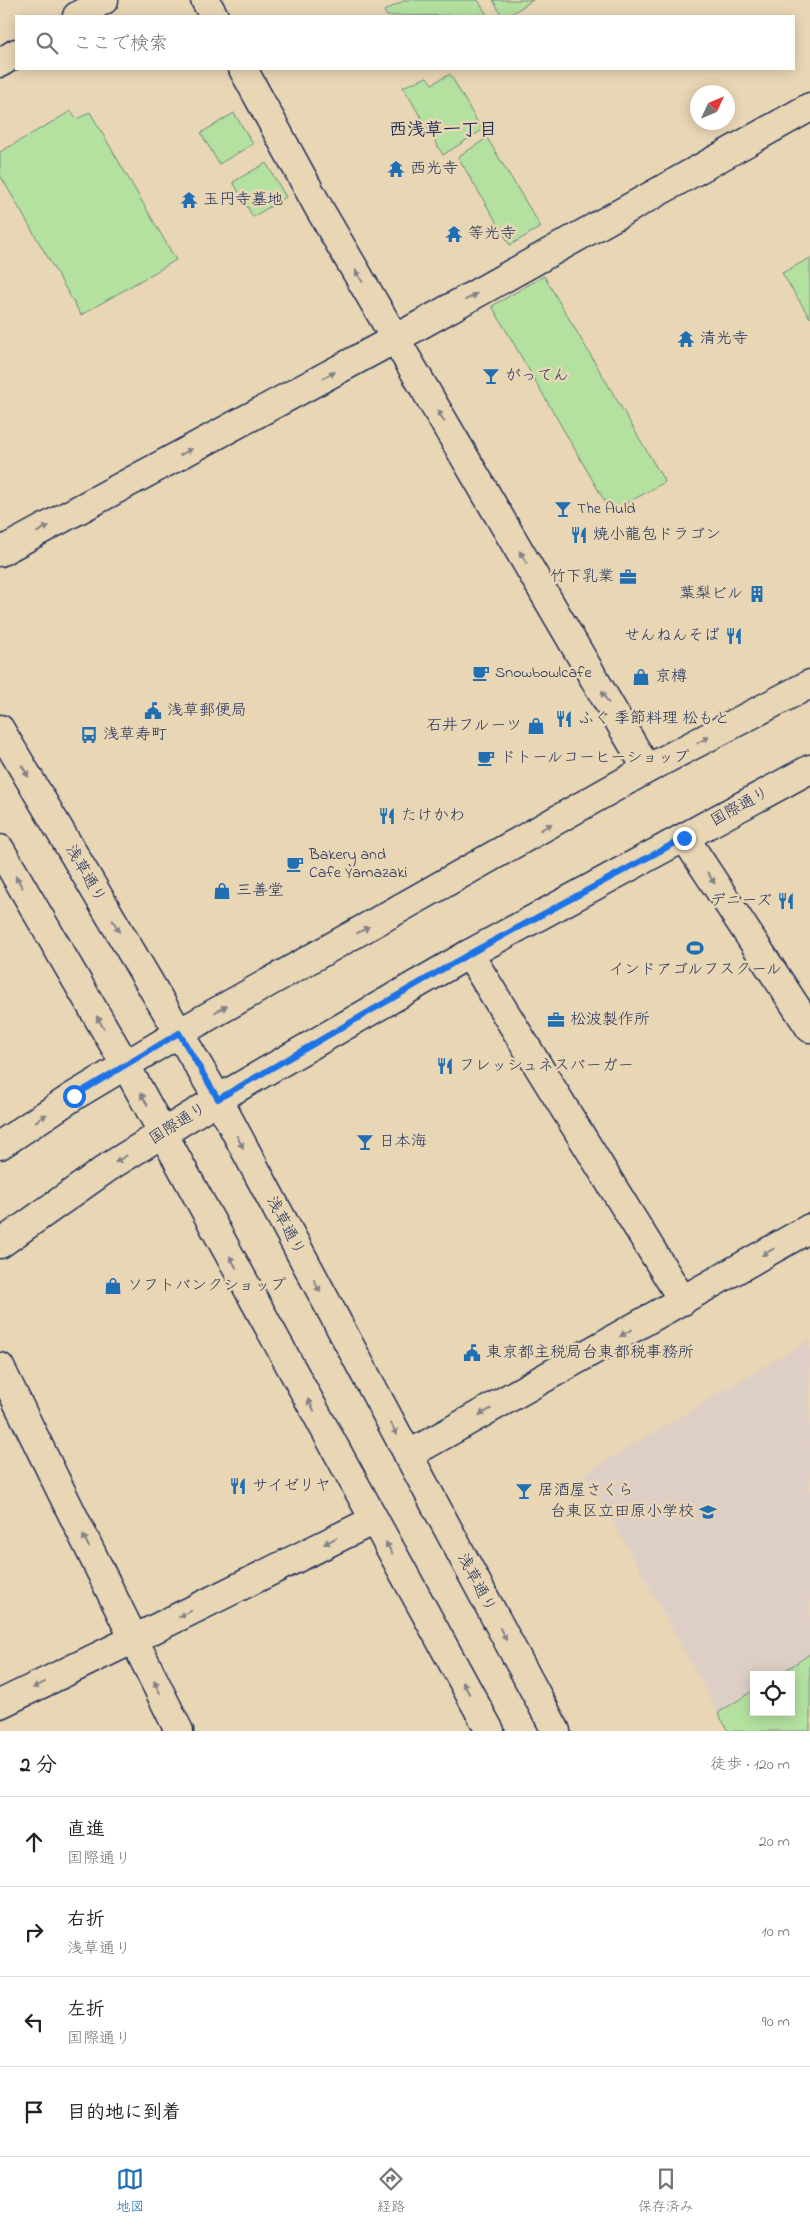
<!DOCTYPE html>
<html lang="ja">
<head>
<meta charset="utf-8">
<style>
	:root { --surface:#fff; --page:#f6f6f6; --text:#222; --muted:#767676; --line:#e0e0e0; --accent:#1f6fb2 }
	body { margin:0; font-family:"Indie Flower","Klee One",sans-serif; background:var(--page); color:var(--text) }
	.controls { position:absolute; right:15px; bottom:15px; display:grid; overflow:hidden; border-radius:0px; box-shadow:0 2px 12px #0003 }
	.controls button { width:45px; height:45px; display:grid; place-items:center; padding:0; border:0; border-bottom:1px solid var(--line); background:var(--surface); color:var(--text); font:25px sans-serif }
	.compass { position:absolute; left:690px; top:85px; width:45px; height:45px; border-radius:50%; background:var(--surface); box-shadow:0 2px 12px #0003; rotate:46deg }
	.stop { position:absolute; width:15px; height:15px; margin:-11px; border:4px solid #1a73e8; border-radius:50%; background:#fff }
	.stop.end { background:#1a73e8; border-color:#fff; box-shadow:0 1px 5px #0008 }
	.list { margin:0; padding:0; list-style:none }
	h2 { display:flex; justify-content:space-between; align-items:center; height:65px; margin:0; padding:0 20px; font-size:21px }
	h2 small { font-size:16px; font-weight:400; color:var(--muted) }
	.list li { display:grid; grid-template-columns:32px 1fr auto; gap:15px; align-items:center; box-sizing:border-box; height:90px; padding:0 20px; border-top:1px solid var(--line) }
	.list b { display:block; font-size:19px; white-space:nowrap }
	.list p { margin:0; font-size:16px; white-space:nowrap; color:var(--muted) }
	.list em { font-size:16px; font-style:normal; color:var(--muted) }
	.icon { flex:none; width:28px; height:28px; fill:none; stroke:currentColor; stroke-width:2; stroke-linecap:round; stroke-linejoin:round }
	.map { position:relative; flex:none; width:810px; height:1731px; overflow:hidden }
	.search { position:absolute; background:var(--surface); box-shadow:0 2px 12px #0003; left:15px; right:15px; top:15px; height:55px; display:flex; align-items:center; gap:12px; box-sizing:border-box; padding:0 18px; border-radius:0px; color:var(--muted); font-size:19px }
	.sheet { height:425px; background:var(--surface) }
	nav { display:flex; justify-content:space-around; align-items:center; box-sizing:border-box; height:70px; border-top:1px solid var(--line); background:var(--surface); font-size:14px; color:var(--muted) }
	nav a { display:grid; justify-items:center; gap:2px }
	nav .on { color:var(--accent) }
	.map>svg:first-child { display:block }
	.built { fill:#decfc6 }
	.green { fill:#b4e19f; stroke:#68887e }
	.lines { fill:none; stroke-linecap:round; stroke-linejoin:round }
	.street-casing { stroke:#1b2f5e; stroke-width:31 }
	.secondary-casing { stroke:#1b2f5e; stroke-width:31 }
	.street { stroke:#e9d6b4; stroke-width:28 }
	.secondary { stroke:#e9d6b4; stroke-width:28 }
	.oneway { fill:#828289 }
	.route { stroke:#1a73e8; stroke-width:6 }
	.labels { text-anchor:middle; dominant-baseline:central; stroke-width:5; stroke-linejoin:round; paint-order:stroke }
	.poi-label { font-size:16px; fill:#1b2f5e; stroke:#e9d6b4; text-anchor:start }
	.street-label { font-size:16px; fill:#1b2f5e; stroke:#e9d6b4 }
	.neighbourhood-label { font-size:18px; font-weight:bold; fill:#1b2f5e; stroke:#e9d6b4 }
</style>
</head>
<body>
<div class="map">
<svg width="810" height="1731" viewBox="0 0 810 1731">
	<rect width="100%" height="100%" fill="#e9d6b4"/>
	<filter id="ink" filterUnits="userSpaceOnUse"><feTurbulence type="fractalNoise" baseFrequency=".02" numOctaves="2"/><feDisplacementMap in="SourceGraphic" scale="10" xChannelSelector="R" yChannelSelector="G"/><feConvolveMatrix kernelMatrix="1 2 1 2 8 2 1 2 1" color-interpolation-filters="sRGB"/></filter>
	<g filter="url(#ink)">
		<!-- built -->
		<path class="built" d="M 810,1339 L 810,1654 L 778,1675 L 754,1675 L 754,1690 L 718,1713 L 629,1550 L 584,1474 Z"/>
		<!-- green -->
		<path class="green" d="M 405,0 L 478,0 L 487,15 L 387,16 L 384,11 Z
			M 493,0 L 533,0 L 508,16 L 502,16 Z
			M 450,74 L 482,130 L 443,155 L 403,87 L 427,77 L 432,84 Z
			M 71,111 L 77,119 L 90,112 L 176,260 L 81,315 L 0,175 L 0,152 Z
			M 234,113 L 253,144 L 219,164 L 201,133 Z
			M 487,138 L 541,227 L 510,245 L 458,157 Z
			M 266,163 L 286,197 L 253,217 L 233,182 Z
			M 810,258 L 810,318 L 782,273 Z
			M 544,276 L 665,482 L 611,512 L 492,306 Z
			M 810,1654 L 810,1731 L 728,1731 L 718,1713 L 754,1690 L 754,1712 L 791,1712 L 791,1675 L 778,1675 Z"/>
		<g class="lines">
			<!-- street casing -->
			<g class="street-casing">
				<path id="street" d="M 205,0 L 214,16
					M 243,69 L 320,210 L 647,769
					M 0,552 L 395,339 L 810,107
					M 685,838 L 810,1028
					M 469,954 L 683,1301
					M 0,1367 L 179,1731
					M 408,1455 L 810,1228
					M 0,1704 L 134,1639 L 374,1520"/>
			</g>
			<!-- secondary casing -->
			<g class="secondary-casing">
				<path id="secondary" d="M 77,16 L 104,0
					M 0,63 L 16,53
					M 0,729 L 218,1099 L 556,1731
					M 0,849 L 125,1064 L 490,1731
					M 0,1145 L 74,1096 L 179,1033 L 647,769 L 810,684
					M 0,1244 L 110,1166 L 218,1099 L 469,954 L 810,769"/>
			</g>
			<!-- street -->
			<use href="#street" class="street"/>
			<!-- secondary -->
			<use href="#secondary" class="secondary"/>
		</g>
		<!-- one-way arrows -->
		<defs><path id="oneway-solid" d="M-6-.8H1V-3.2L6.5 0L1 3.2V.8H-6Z" transform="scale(1.25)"/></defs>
		<g class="oneway">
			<use href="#oneway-solid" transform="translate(359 276) rotate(-120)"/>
			<use href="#oneway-solid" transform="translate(471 297) rotate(-29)"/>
			<use href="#oneway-solid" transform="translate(329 375) rotate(-28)"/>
			<use href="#oneway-solid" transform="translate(441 416) rotate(-120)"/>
			<use href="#oneway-solid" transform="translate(186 452) rotate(-28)"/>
			<use href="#oneway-solid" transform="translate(43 529) rotate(-28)"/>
			<use href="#oneway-solid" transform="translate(523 557) rotate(-120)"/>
			<use href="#oneway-solid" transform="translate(605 697) rotate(-120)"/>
			<use href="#oneway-solid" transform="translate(703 740) rotate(-28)"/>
			<use href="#oneway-solid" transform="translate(25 771) rotate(60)"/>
			<use href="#oneway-solid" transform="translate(546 827) rotate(-29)"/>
			<use href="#oneway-solid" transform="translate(711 878) rotate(57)"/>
			<use href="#oneway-solid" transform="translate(19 882) rotate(-120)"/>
			<use href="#oneway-solid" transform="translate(116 926) rotate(60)"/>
			<use href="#oneway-solid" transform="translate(363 930) rotate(-29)"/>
			<use href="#oneway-solid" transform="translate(221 1009) rotate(-28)"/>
			<use href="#oneway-solid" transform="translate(100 1022) rotate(-121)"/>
			<use href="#oneway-solid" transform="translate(144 1099) rotate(-119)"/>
			<use href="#oneway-solid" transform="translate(41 1118) rotate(-34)"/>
			<use href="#oneway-solid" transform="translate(240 1142) rotate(63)"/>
			<use href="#oneway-solid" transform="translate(121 1159) rotate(148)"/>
			<use href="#oneway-solid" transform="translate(768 1252) rotate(150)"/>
			<use href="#oneway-solid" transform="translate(233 1262) rotate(-119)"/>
			<use href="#oneway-solid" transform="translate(317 1286) rotate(62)"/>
			<use href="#oneway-solid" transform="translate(626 1333) rotate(151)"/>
			<use href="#oneway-solid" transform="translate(311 1405) rotate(-119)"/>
			<use href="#oneway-solid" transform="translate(485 1412) rotate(151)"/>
			<use href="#oneway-solid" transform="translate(394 1429) rotate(62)"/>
			<use href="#oneway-solid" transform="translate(86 1541) rotate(-116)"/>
			<use href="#oneway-solid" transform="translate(330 1541) rotate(153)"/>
			<use href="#oneway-solid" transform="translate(389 1548) rotate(-119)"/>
			<use href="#oneway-solid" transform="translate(185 1614) rotate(154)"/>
			<use href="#oneway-solid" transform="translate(503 1634) rotate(62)"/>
			<use href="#oneway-solid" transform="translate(39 1685) rotate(154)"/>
			<use href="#oneway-solid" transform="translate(157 1687) rotate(-116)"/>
			<use href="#oneway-solid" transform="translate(466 1688) rotate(-119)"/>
		</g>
	</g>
	<g class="lines" filter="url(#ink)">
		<!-- route -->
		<path class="route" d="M 74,1096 L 179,1033 L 218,1099 L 469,954 L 684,838"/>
	</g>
	<!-- icons -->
	<defs>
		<g id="temple-bare" transform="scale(1.35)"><path d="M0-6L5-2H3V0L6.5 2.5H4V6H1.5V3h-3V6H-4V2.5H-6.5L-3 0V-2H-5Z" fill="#1f6fb2" stroke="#e9d6b4" stroke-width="2.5" paint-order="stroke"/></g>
		<g id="bar-bare" transform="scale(1.35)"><path d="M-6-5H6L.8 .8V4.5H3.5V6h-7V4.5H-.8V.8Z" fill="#1f6fb2" stroke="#e9d6b4" stroke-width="2.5" paint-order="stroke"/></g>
		<g id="restaurant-bare" transform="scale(1.35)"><path d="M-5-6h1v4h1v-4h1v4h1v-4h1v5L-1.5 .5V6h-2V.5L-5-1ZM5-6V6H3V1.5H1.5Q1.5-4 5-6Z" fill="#1f6fb2" stroke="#e9d6b4" stroke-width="2.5" paint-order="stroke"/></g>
		<g id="office-bare" transform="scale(1.35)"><path d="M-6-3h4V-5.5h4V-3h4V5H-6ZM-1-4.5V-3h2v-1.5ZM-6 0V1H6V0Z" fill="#1f6fb2" stroke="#e9d6b4" stroke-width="2.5" paint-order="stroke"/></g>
		<g id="building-bare" transform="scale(1.35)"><path d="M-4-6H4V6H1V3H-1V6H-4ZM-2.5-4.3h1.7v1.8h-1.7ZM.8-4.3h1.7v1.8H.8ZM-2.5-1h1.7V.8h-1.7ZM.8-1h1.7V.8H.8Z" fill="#1f6fb2" stroke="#e9d6b4" stroke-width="2.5" paint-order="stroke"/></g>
		<g id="cafe-bare" transform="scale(1.35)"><path d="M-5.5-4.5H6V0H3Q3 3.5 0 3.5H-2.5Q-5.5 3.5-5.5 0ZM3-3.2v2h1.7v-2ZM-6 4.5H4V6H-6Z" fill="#1f6fb2" stroke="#e9d6b4" stroke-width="2.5" paint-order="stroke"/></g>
		<g id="shop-bare" transform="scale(1.35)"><path d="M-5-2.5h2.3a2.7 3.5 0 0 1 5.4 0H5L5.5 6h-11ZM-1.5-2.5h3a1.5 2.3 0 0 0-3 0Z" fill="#1f6fb2" stroke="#e9d6b4" stroke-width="2.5" paint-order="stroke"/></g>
		<g id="civic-bare" transform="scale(1.35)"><path d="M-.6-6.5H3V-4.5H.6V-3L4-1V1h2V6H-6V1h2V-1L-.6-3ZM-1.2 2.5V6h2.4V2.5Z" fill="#1f6fb2" stroke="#e9d6b4" stroke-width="2.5" paint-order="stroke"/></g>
		<g id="bus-bare" transform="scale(1.35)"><path d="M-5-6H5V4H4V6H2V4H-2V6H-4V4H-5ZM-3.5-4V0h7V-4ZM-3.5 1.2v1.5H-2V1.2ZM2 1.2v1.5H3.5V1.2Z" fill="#1f6fb2" stroke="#e9d6b4" stroke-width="2.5" paint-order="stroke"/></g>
		<g id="stadium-bare" transform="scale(1.35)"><path d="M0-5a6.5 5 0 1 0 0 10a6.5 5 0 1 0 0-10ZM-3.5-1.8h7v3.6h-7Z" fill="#1f6fb2" stroke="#e9d6b4" stroke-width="2.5" paint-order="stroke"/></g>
		<g id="school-bare" transform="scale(1.35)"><path d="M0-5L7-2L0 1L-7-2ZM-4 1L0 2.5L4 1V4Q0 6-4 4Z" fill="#1f6fb2" stroke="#e9d6b4" stroke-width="2.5" paint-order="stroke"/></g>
	</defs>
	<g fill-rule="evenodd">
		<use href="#temple-bare" x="396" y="169"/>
		<use href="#temple-bare" x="189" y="200"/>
		<use href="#temple-bare" x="454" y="234"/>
		<use href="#temple-bare" x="686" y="339"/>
		<use href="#bar-bare" x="491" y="376"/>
		<use href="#bar-bare" x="563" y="509"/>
		<use href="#restaurant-bare" x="579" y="535"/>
		<use href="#office-bare" x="628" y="577"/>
		<use href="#building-bare" x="757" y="594"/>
		<use href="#restaurant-bare" x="734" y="636"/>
		<use href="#cafe-bare" x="481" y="673"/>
		<use href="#shop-bare" x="641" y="677"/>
		<use href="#civic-bare" x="153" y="711"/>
		<use href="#restaurant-bare" x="564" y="719"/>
		<use href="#shop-bare" x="536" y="726"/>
		<use href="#bus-bare" x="89" y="735"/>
		<use href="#cafe-bare" x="486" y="758"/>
		<use href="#restaurant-bare" x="387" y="816"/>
		<use href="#cafe-bare" x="295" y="864"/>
		<use href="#shop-bare" x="222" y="891"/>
		<use href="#restaurant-bare" x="786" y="901"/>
		<use href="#stadium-bare" x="695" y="948"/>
		<use href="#office-bare" x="556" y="1020"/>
		<use href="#restaurant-bare" x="445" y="1066"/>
		<use href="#bar-bare" x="365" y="1142"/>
		<use href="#shop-bare" x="113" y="1286"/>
		<use href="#civic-bare" x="472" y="1353"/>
		<use href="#restaurant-bare" x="238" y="1486"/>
		<use href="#bar-bare" x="524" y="1491"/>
		<use href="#school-bare" x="708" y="1512"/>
	</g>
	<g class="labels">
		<!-- poi labels -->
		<g class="poi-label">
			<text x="410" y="169">西光寺</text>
			<text x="203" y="200">玉円寺墓地</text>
			<text x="468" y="234">等光寺</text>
			<text x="700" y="339">清光寺</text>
			<text x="505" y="376">がってん</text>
			<text x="577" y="509">The Auld</text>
			<text x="593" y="535">焼小龍包ドラゴン</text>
			<text x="614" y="577" text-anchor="end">竹下乳業</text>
			<text x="743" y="594" text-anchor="end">葉梨ビル</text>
			<text x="720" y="636" text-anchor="end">せんねんそば</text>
			<text x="495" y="673">Snowbowlcafe</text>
			<text x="655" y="677">京樽</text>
			<text x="167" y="711">浅草郵便局</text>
			<text x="578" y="719">ふぐ 季節料理 松もと</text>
			<text x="522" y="726" text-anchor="end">石井フルーツ</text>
			<text x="103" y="735">浅草寿町</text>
			<text x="500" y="758">ドトールコーヒーショップ</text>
			<text x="401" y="816">たけかわ</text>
			<text x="309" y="855">Bakery and<tspan x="309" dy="18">Cafe Yamazaki</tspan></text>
			<text x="236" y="891">三善堂</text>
			<text x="772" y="901" text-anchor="end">デニーズ</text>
			<text x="695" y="970" text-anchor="middle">インドアゴルフスクール</text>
			<text x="570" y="1020">松波製作所</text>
			<text x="459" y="1066">フレッシュネスバーガー</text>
			<text x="379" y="1142">日本海</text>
			<text x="127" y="1286">ソフトバンクショップ</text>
			<text x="486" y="1353">東京都主税局台東都税事務所</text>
			<text x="252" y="1486">サイゼリヤ</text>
			<text x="538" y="1491">居酒屋さくら</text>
			<text x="694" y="1512" text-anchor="end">台東区立田原小学校</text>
		</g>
		<!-- street labels -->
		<g class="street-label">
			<text transform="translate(740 807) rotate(-29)">国際通り</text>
			<text transform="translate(85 874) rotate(60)">浅草通り</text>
			<text transform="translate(178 1124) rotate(-32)">国際通り</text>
			<text transform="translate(285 1226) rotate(62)">浅草通り</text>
			<text transform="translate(476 1583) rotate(62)">浅草通り</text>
		</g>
		<!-- neighbourhood labels -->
		<g class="neighbourhood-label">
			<text x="443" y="131">西浅草一丁目</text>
		</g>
	</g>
</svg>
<div class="controls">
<button><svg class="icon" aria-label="locate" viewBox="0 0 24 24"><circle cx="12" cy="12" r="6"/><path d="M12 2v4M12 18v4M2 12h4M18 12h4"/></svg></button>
</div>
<svg class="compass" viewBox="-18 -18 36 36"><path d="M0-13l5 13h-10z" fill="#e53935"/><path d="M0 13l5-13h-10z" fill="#767676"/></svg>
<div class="stop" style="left:74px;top:1096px"></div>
<div class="stop end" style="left:684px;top:838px"></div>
<div class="search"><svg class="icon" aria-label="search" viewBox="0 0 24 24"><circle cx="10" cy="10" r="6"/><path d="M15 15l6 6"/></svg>ここで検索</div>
</div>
<section class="sheet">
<h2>2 分<small>徒歩 · 120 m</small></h2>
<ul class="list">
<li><svg class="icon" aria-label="ahead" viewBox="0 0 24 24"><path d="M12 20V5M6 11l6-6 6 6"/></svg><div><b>直進</b><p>国際通り</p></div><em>20 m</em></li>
<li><svg class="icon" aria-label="right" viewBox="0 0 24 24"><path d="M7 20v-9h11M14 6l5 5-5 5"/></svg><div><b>右折</b><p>浅草通り</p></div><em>10 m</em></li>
<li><svg class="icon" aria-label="left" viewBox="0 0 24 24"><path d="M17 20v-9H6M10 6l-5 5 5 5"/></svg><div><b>左折</b><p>国際通り</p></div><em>90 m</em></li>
<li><svg class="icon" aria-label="arrive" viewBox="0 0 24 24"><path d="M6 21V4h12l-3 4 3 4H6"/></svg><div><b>目的地に到着</b></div></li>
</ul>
</section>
<nav>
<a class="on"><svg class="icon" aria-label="map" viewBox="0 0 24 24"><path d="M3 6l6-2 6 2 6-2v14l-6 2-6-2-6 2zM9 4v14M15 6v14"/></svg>地図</a>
<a><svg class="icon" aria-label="directions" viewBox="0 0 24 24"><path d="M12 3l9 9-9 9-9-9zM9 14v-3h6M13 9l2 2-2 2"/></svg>経路</a>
<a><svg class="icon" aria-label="saved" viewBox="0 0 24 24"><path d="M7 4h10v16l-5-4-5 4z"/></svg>保存済み</a>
</nav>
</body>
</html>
